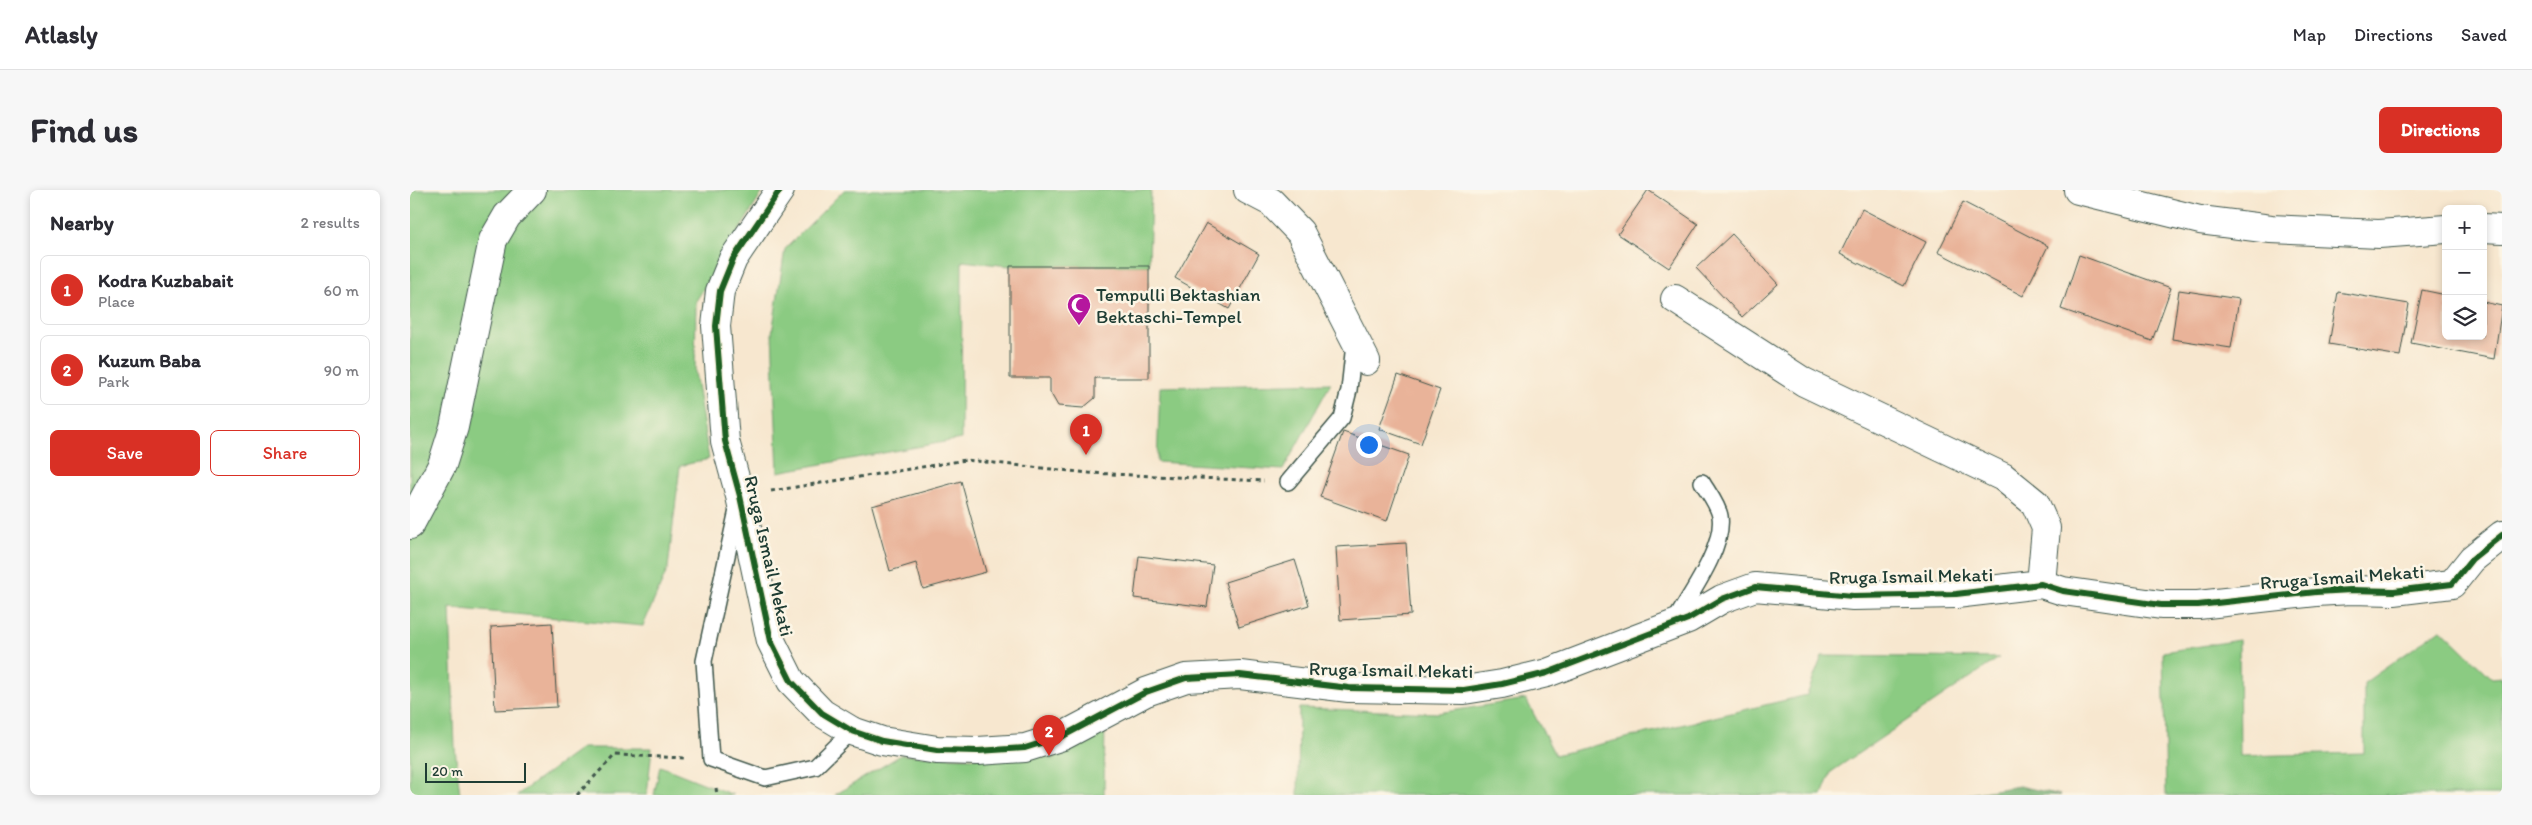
<!DOCTYPE html>
<html lang="en">
<head>
<meta charset="utf-8">
<style>
	:root { --surface:#fff; --page:#f7f7f7; --text:#2b2b33; --muted:#7c7c81; --line:#e1e1e2; --accent:#d93025 }
	body { margin:0; font-family:Itim,sans-serif; background:var(--page); color:var(--text) }
	.controls { position:absolute; right:15px; top:15px; display:grid; overflow:hidden; border-radius:8px; box-shadow:0 2px 8px #0003 }
	.controls button { width:45px; height:45px; display:grid; place-items:center; padding:0; border:0; border-bottom:1px solid var(--line); background:var(--surface); color:var(--text); font:25px sans-serif }
	.scale { position:absolute; left:15px; bottom:12px; width:101px; box-sizing:border-box; padding-left:5px; border:2px solid #1f3d34; border-top:0; font-size:14px; line-height:18px; white-space:nowrap; color:#1f3d34; -webkit-text-stroke:4px #fcf5e5; paint-order:stroke }
	.you { position:absolute; left:958px; top:254px; width:18px; height:18px; margin:-12px; border:4px solid #fff; border-radius:50%; background:#1a73e8; box-shadow:0 0 0 8px #1a73e833 }
	.badge { display:grid; place-items:center; width:32px; height:32px; border-radius:50%; background:var(--accent); color:#fff; font-size:16px; font-weight:700 }
	.pin { position:absolute; translate:-50% -41px; filter:drop-shadow(0 1px 2px #0008) }
	.pin::after { content:''; position:absolute; top:26px; width:18px; height:15px; background:inherit; clip-path:polygon(0 0,100% 0,50% 100%) }
	.list { margin:0; padding:0; list-style:none }
	h2 { display:flex; justify-content:space-between; align-items:center; height:65px; margin:0; padding:0 20px; font-size:21px }
	h2 small { font-size:16px; font-weight:400; color:var(--muted) }
	.list li { display:grid; grid-template-columns:32px 1fr auto; gap:15px; align-items:center; box-sizing:border-box; height:70px; margin:0 10px 10px; padding:0 10px; border:1px solid var(--line); border-radius:8px }
	.list b { display:block; font-size:19px; white-space:nowrap }
	.list p { margin:0; font-size:16px; white-space:nowrap; color:var(--muted) }
	.list em { font-size:16px; font-style:normal; color:var(--muted) }
	.actions { display:flex; gap:10px; padding:15px 20px }
	.actions a { flex:1; padding:11px 0; border:1px solid var(--accent); border-radius:8px; text-align:center; font-size:18px; color:var(--accent) }
	.actions .main { background:var(--accent); color:#fff }
	.icon { flex:none; width:28px; height:28px; fill:none; stroke:currentColor; stroke-width:2; stroke-linecap:round; stroke-linejoin:round }
	.map { position:relative; flex:none; width:2092px; height:605px; overflow:hidden; border-radius:8px }
	header { display:flex; align-items:center; gap:30px; box-sizing:border-box; height:70px; padding:0 25px; background:var(--surface); border-bottom:1px solid var(--line) }
	header strong { font-size:24px }
	nav { display:flex; gap:28px; margin-inline-start:auto; font-size:18px }
	.intro { display:flex; align-items:center; justify-content:space-between; box-sizing:border-box; height:120px; padding:0 30px }
	h1 { margin:0; font-size:35px }
	.button { padding:12px 22px; border-radius:8px; background:var(--accent); color:#fff; font-size:18px; font-weight:700 }
	main { display:flex; gap:30px; padding:0 30px }
	aside { flex:1; background:var(--surface); border-radius:8px; box-shadow:0 2px 8px #0003 }
	.map>svg:first-child { display:block }
	.green { fill:#8bcb82; stroke:#55845b }
	.forest { fill:#70af70; stroke:#487652 }
	.building { fill:#e9b399 }
	.lines { fill:none; stroke-linecap:round; stroke-linejoin:round }
	.service-casing { stroke:#3f564b; stroke-width:18 }
	.minor-casing { stroke:#3f564b; stroke-width:30 }
	.path { stroke:#3f564b; stroke-width:3; stroke-dasharray:4 4; stroke-linecap:butt }
	.service { stroke:#fff; stroke-width:15 }
	.minor { stroke:#fff; stroke-width:28 }
	.cycleway-casing { stroke:#fcf5e5; stroke-width:9 }
	.cycleway { stroke:#1b5e20; stroke-width:6 }
	.labels { text-anchor:middle; dominant-baseline:central; stroke-width:5; stroke-linejoin:round; paint-order:stroke }
	.poi-label { font-size:19px; fill:#1f3d34; stroke:#fcf5e5; text-anchor:start }
	.street-label { font-size:19px; fill:#1f3d34; stroke:#fcf5e5 }
</style>
</head>
<body>
<header>
<strong>Atlasly</strong>
<nav><a>Map</a><a>Directions</a><a>Saved</a></nav>
</header>
<div class="intro"><h1>Find us</h1><a class="button">Directions</a></div>
<main>
<aside>
<h2>Nearby<small>2 results</small></h2>
<ul class="list">
<li><span class="badge">1</span><div><b>Kodra Kuzbabait</b><p>Place</p></div><em>60 m</em></li>
<li><span class="badge">2</span><div><b>Kuzum Baba</b><p>Park</p></div><em>90 m</em></li>
</ul>
<div class="actions"><a class="main">Save</a><a>Share</a></div>
</aside>
<div class="map">
<svg width="2092" height="605" viewBox="0 0 2092 605">
	<rect width="100%" height="100%" fill="#fcf5e5"/>
	<filter id="ink" filterUnits="userSpaceOnUse"><feTurbulence type="fractalNoise" baseFrequency=".02" numOctaves="2"/><feDisplacementMap in="SourceGraphic" scale="10" xChannelSelector="R" yChannelSelector="G"/><feConvolveMatrix kernelMatrix="1 2 1 2 8 2 1 2 1" color-interpolation-filters="sRGB"/></filter>
	<filter id="wash" filterUnits="userSpaceOnUse"><feTurbulence type="fractalNoise" baseFrequency=".0096" numOctaves="4" result="noise"/><feDisplacementMap in="SourceGraphic" scale="20" xChannelSelector="R" yChannelSelector="G"/><feGaussianBlur stdDeviation="1.12" result="paint"/><feColorMatrix in="noise" values="0 0 0 0 0 0 0 0 0 0 0 0 0 0 0 0 0 1.4 0 .05"/><feComposite in="paint" operator="in"/></filter>
	<g filter="url(#wash)">
		<rect width="100%" height="100%" fill="#f7e7cf"/>
		<!-- green -->
		<path class="green" d="M 0,0 L 354,0 L 286,111 L 285,182 L 299,269 L 270,276 L 258,378 L 233,436 L 40,418 L 45,558 L 50,605 L 0,605 Z
			M 434,0 L 741,0 L 739,76 L 600,76 L 552,71 L 551,249 L 368,282 L 362,143 L 375,59 Z
			M 921,193 L 873,280 L 747,272 L 750,197 Z
			M 2031,439 L 2082,488 L 2092,487 L 2092,605 L 1756,605 L 1753,462 L 1829,450 L 1830,566 L 1954,563 L 1954,493 Z
			M 1412,466 L 1589,468 L 1421,582 L 1412,605 L 888,605 L 889,518 L 1028,523 L 1116,509 L 1145,565 L 1397,505 Z
			M 695,530 L 694,605 L 425,605 L 491,565 L 566,568 Z
			M 172,558 L 242,558 L 237,605 L 107,605 Z
			M 250,576 L 323,605 L 244,605 Z"/>
		<!-- forest -->
		<path class="forest" d="M 1609,596 L 1651,605 L 1553,605 Z"/>
		<g id="blocks">
			<!-- building -->
			<path class="building" d="M 1238,0 L 1288,34 L 1259,78 L 1208,44 Z
				M 1553,12 L 1638,56 L 1613,106 L 1528,62 Z
				M 1452,19 L 1516,52 L 1494,96 L 1430,64 Z
				M 796,33 L 849,64 L 819,119 L 765,88 Z
				M 1322,44 L 1368,94 L 1332,127 L 1286,78 Z
				M 1669,65 L 1761,98 L 1742,151 L 1651,119 Z
				M 600,76 L 739,76 L 739,188 L 685,188 L 685,208 L 673,218 L 648,216 L 640,202 L 640,188 L 600,188 Z
				M 1769,100 L 1829,109 L 1821,158 L 1762,149 Z
				M 2012,100 L 2036,105 L 2036,146 L 2073,146 L 2073,112 L 2092,116 L 2084,169 L 2001,153 Z
				M 1928,102 L 1999,114 L 1990,166 L 1919,154 Z
				M 988,185 L 1030,200 L 1011,254 L 969,239 Z
				M 933,242 L 999,265 L 977,331 L 910,307 Z
				M 551,291 L 576,382 L 513,399 L 506,373 L 480,381 L 462,316 Z
				M 996,353 L 1001,425 L 930,430 L 926,357 Z
				M 729,366 L 803,375 L 797,417 L 724,408 Z
				M 885,370 L 899,415 L 829,437 L 815,392 Z
				M 142,433 L 147,517 L 85,520 L 81,437 Z"/>
		</g>
	</g>
	<g filter="url(#ink)">
		<use href="#blocks" fill-opacity="0" stroke="#3f564b" stroke-width="1"/>
		<g class="lines">
			<!-- service casing -->
			<g class="service-casing">
				<path id="service" d="M 878,292 L 932,228 L 939,200 L 944,154
					M 327,320 L 294,471 L 301,569 L 355,588 L 405,577 L 442,541
					M 1263,434 C 1278,407 1315,358 1310,326 C 1308,315 1298,302 1292,292"/>
			</g>
			<!-- minor casing -->
			<g class="minor-casing">
				<path id="minor" d="M 370,0 L 323,69 L 310,101 L 306,136 L 315,251 L 330,306 L 361,451 L 381,491 L 412,523 L 442,541 L 472,551 L 527,560 L 568,561 L 615,558 L 653,546 L 736,502 L 776,488 L 830,485 L 939,498 L 1054,500 L 1092,494 L 1137,483 L 1278,429 L 1312,409 L 1345,397 L 1443,406 L 1499,405 L 1546,404 L 1631,394 L 1653,401 L 1751,415 L 1788,415 L 1906,402 L 1941,400 L 1984,401 L 2042,394 L 2062,369 L 2092,345
					M 838,0 L 861,12 L 890,42 L 956,171
					M 1668,0 L 1790,30 L 1861,39 L 1969,44 L 2036,39
					M 2073,38 L 2092,39
					M 1265,109 L 1394,192 L 1593,287 L 1625,313 L 1636,338 L 1631,394
					M 0,335 L 32,275 L 44,237 L 83,50 L 97,26 L 122,0"/>
			</g>
			<!-- path -->
			<path class="path" d="M 361,301 L 556,270 L 679,283 L 854,291
				M 306,598 L 307,605
				M 167,605 L 205,565 L 276,568"/>
			<!-- service -->
			<use href="#service" class="service"/>
			<!-- minor -->
			<use href="#minor" class="minor"/>
			<!-- cycleway casing -->
			<g class="cycleway-casing">
				<path id="cycleway" d="M 370,0 L 323,69 L 310,101 L 306,136 L 315,251 L 330,306 L 361,451 L 381,491 L 412,523 L 442,541 L 472,551 L 527,560 L 568,561 L 615,558 L 653,546 L 736,502 L 776,488 L 830,485 L 939,498 L 1054,500 L 1092,494 L 1137,483 L 1278,429 L 1312,409 L 1345,397 L 1443,406 L 1499,405 L 1546,404 L 1631,394 L 1653,401 L 1751,415 L 1788,415 L 1906,402 L 1941,400 L 1984,401 L 2042,394 L 2062,369 L 2092,345"/>
			</g>
			<!-- cycleway -->
			<use href="#cycleway" class="cycleway"/>
		</g>
	</g>
	<!-- icons -->
	<defs>
		<g id="mosque-pin" transform="scale(1.25)"><path d="M0 17L-7.5 6A9.5 9.5 0 1 1 7.5 6Z" fill="#b5179e" stroke="#fcf5e5"/><path d="M3.5-4.9A6 6 0 1 0 3.5 4.9A5 5 0 1 1 3.5-4.9Z" fill="#fff"/></g>
	</defs>
	<g fill-rule="evenodd">
		<use href="#mosque-pin" x="669" y="115"/>
	</g>
	<g class="labels">
		<!-- poi labels -->
		<g class="poi-label">
			<text x="686" y="104">Tempulli Bektashian<tspan x="686" dy="22">Bektaschi-Tempel</tspan></text>
		</g>
		<!-- street labels -->
		<g class="street-label">
			<text transform="translate(359 366) rotate(77)">Rruga Ismail Mekati</text>
			<text transform="translate(1501 386) rotate(-1)">Rruga Ismail Mekati</text>
			<text transform="translate(1932 387) rotate(-4)">Rruga Ismail Mekati</text>
			<text transform="translate(981 480) rotate(1)">Rruga Ismail Mekati</text>
		</g>
	</g>
</svg>
<div class="controls">
<button>+</button>
<button>−</button>
<button><svg class="icon" aria-label="layers" viewBox="0 0 24 24"><path d="M12 4l9 5-9 5-9-5zM3 14l9 5 9-5"/></svg></button>
</div>
<div class="scale">20 m</div>
<div class="you"></div>
<div class="pin badge" style="left:676px;top:265px">1</div>
<div class="pin badge" style="left:639px;top:566px">2</div>
</div>
</main>
</body>
</html>
